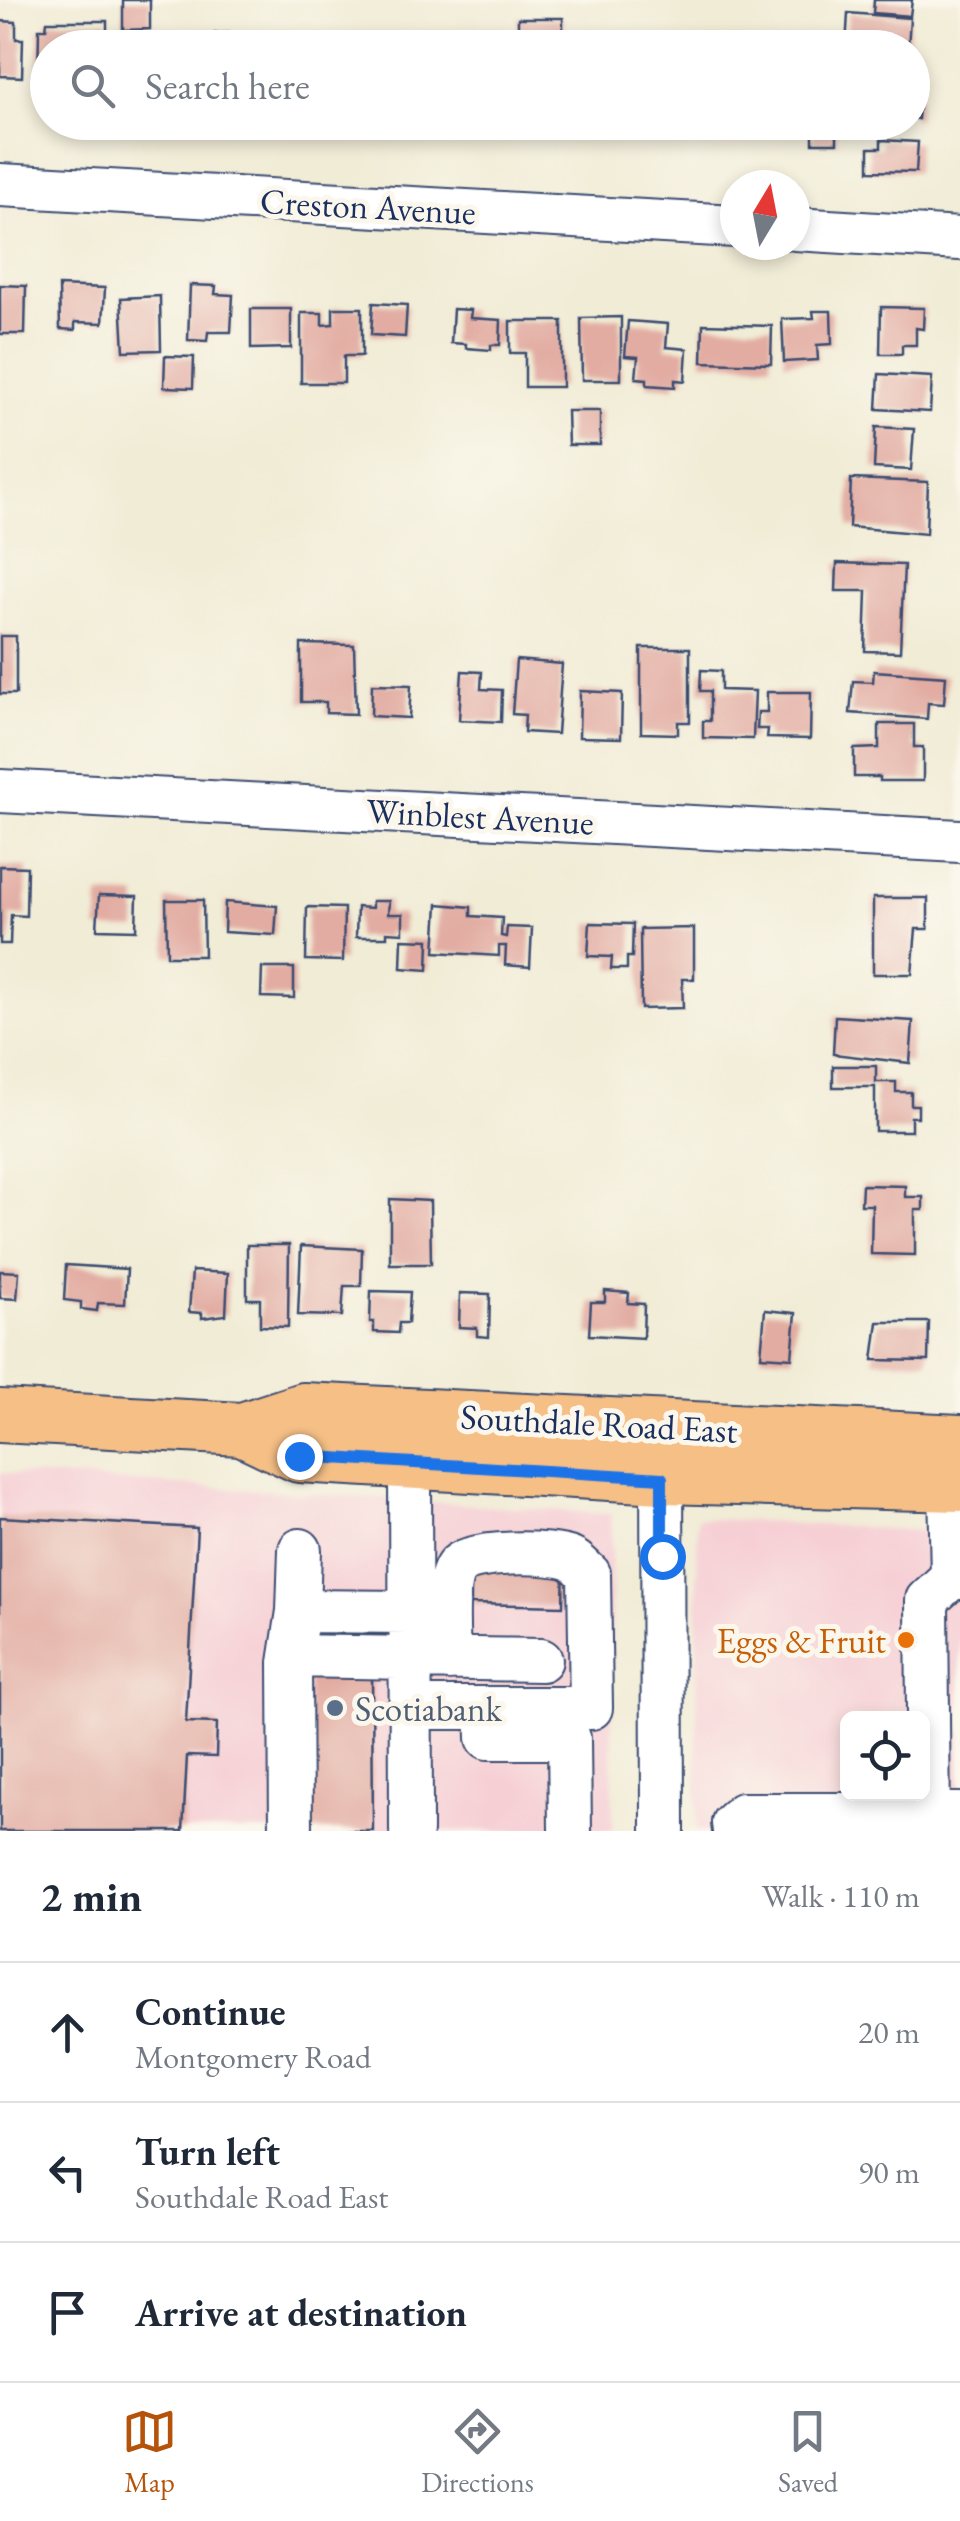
<!DOCTYPE html>
<html lang="en">
<head>
<meta charset="utf-8">
<style>
	:root { --surface:#fff; --page:#f6f6f7; --text:#1f2937; --muted:#747a83; --line:#e0e1e3; --accent:#b45309 }
	body { margin:0; font-family:"EB Garamond",serif; background:var(--page); color:var(--text) }
	.controls { position:absolute; right:30px; bottom:30px; display:grid; overflow:hidden; border-radius:15px; box-shadow:0 5px 15px #0003 }
	.controls button { width:90px; height:90px; display:grid; place-items:center; padding:0; border:0; border-bottom:2px solid var(--line); background:var(--surface); color:var(--text); font:50px sans-serif }
	.compass { position:absolute; left:720px; top:170px; width:90px; height:90px; border-radius:50%; background:var(--surface); box-shadow:0 5px 15px #0003; rotate:10deg }
	.stop { position:absolute; width:30px; height:30px; margin:-22px; border:8px solid #1a73e8; border-radius:50%; background:#fff }
	.stop.end { background:#1a73e8; border-color:#fff; box-shadow:0 2px 10px #0008 }
	.list { margin:0; padding:0; list-style:none }
	h2 { display:flex; justify-content:space-between; align-items:center; height:130px; margin:0; padding:0 40px; font-size:42px }
	h2 small { font-size:32px; font-weight:400; color:var(--muted) }
	.list li { display:grid; grid-template-columns:65px 1fr auto; gap:30px; align-items:center; box-sizing:border-box; height:140px; padding:0 40px; border-top:2px solid var(--line) }
	.list b { display:block; font-size:38px; white-space:nowrap }
	.list p { margin:0; font-size:32px; white-space:nowrap; color:var(--muted) }
	.list em { font-size:32px; font-style:normal; color:var(--muted) }
	.icon { flex:none; width:55px; height:55px; fill:none; stroke:currentColor; stroke-width:2; stroke-linecap:round; stroke-linejoin:round }
	.map { position:relative; flex:none; width:960px; height:1831px; overflow:hidden }
	.search { position:absolute; background:var(--surface); box-shadow:0 5px 15px #0003; left:30px; right:30px; top:30px; height:110px; display:flex; align-items:center; gap:25px; box-sizing:border-box; padding:0 35px; border-radius:55px; color:var(--muted); font-size:38px }
	.sheet { height:550px; background:var(--surface) }
	nav { display:flex; justify-content:space-around; align-items:center; box-sizing:border-box; height:140px; border-top:2px solid var(--line); background:var(--surface); font-size:28px; color:var(--muted) }
	nav a { display:grid; justify-items:center; gap:5px }
	nav .on { color:var(--accent) }
	.map>svg:first-child { display:block }
	.built { fill:#f6cfd5; fill-rule:evenodd }
	.building { fill:#e2aca2 }
	.lines { fill:none; stroke-linecap:round; stroke-linejoin:round }
	.minor-casing { stroke:#3b4b70; stroke-width:46 }
	.major-casing { stroke:#3b4b70; stroke-width:56 }
	.minor { stroke:#fff; stroke-width:42 }
	.major { stroke:#f5bf86; stroke-width:52 }
	.route { stroke:#1a73e8; stroke-width:12 }
	.food-dot { fill:#e8710a; stroke:#fbf7ec; stroke-width:4 }
	.service-dot { fill:#5c6f8a; stroke:#fbf7ec; stroke-width:4 }
	.labels { text-anchor:middle; dominant-baseline:central; stroke-width:10; stroke-linejoin:round; paint-order:stroke }
	.street-label { font-size:35px; fill:#1b2f5e; stroke:#fbf7ec }
	.food-label { font-size:35px; fill:#c56008; stroke:#fbf7ec; text-anchor:end }
	.service-label { font-size:35px; fill:#4e5e75; stroke:#fbf7ec; text-anchor:start }
</style>
</head>
<body>
<div class="map">
<svg width="960" height="1831" viewBox="0 0 960 1831">
	<rect width="100%" height="100%" fill="#fbf7ec"/>
	<filter id="ink" filterUnits="userSpaceOnUse"><feTurbulence type="fractalNoise" baseFrequency=".01" numOctaves="2"/><feDisplacementMap in="SourceGraphic" scale="20" xChannelSelector="R" yChannelSelector="G"/><feConvolveMatrix kernelMatrix="1 2 1 2 8 2 1 2 1" color-interpolation-filters="sRGB"/></filter>
	<filter id="wash" filterUnits="userSpaceOnUse"><feTurbulence type="fractalNoise" baseFrequency=".0048" numOctaves="4" result="noise"/><feDisplacementMap in="SourceGraphic" scale="40" xChannelSelector="R" yChannelSelector="G"/><feGaussianBlur stdDeviation="2.25" result="paint"/><feColorMatrix in="noise" values="0 0 0 0 0 0 0 0 0 0 0 0 0 0 0 0 0 1.4 0 .05"/><feComposite in="paint" operator="in"/></filter>
	<g filter="url(#wash)">
		<rect width="100%" height="100%" fill="#f1ecd6"/>
		<!-- built -->
		<path class="built" d="M 0,1473 L 611,1514 L 613,1831 L 0,1831 Z
			M 697,1518 L 960,1533 L 960,1831 L 697,1831 ZM 848,1718 L 922,1718 L 922,1794 L 848,1794 Z"/>
		<g id="blocks">
			<!-- building -->
			<path class="building" d="M 123,0 L 150,0 L 150,29 L 123,30 Z
				M 874,0 L 912,0 L 910,16 L 873,13 Z
				M 848,13 L 910,18 L 908,48 L 846,47 Z
				M 518,18 L 563,18 L 563,48 L 518,48 Z
				M 0,21 L 16,22 L 16,39 L 23,39 L 22,77 L 0,76 Z
				M 47,21 L 107,21 L 107,48 L 48,48 L 48,79 L 38,79 L 39,29 L 46,29 Z
				M 288,32 L 288,48 L 215,48 L 215,33 Z
				M 175,42 L 175,48 L 138,48 L 138,43 Z
				M 912,69 L 922,69 L 918,119 L 912,118 Z
				M 705,122 L 770,122 L 770,128 L 705,128 Z
				M 786,122 L 837,122 L 837,143 L 813,143 L 813,132 L 785,132 Z
				M 881,140 L 918,142 L 916,172 L 869,171 L 869,148 L 881,148 Z
				M 0,285 L 26,286 L 25,334 L 0,334 Z
				M 190,285 L 216,286 L 215,294 L 233,295 L 231,332 L 208,332 L 207,341 L 188,340 Z
				M 59,286 L 105,288 L 103,323 L 75,322 L 75,330 L 60,329 Z
				M 160,296 L 161,350 L 124,351 L 121,298 Z
				M 373,303 L 407,305 L 405,337 L 371,335 Z
				M 881,307 L 924,308 L 923,329 L 916,328 L 916,345 L 902,345 L 902,354 L 880,354 Z
				M 333,308 L 362,308 L 362,356 L 344,356 L 344,383 L 301,383 L 301,313 L 322,313 L 322,325 L 333,324 Z
				M 251,309 L 291,309 L 291,348 L 251,349 Z
				M 453,309 L 471,310 L 470,318 L 501,320 L 500,345 L 491,345 L 491,350 L 466,348 L 466,344 L 451,343 Z
				M 813,311 L 831,311 L 832,344 L 817,345 L 818,360 L 784,362 L 782,319 L 814,318 Z
				M 621,317 L 621,380 L 582,380 L 581,318 Z
				M 510,321 L 562,321 L 562,387 L 525,387 L 525,353 L 510,353 Z
				M 628,321 L 668,324 L 666,347 L 687,349 L 685,381 L 675,380 L 675,387 L 647,385 L 647,379 L 636,378 L 638,357 L 625,356 Z
				M 703,324 L 772,326 L 771,364 L 702,362 Z
				M 165,356 L 194,357 L 193,388 L 164,387 Z
				M 879,374 L 932,377 L 930,412 L 877,409 Z
				M 567,411 L 600,411 L 600,445 L 568,445 Z
				M 876,427 L 914,429 L 911,470 L 874,468 Z
				M 851,479 L 928,482 L 926,534 L 849,527 Z
				M 837,563 L 904,565 L 900,652 L 865,651 L 867,591 L 836,591 Z
				M 0,636 L 16,636 L 16,694 L 0,694 Z
				M 301,644 L 354,645 L 356,714 L 326,713 L 326,702 L 301,702 Z
				M 641,648 L 690,648 L 690,722 L 678,722 L 678,734 L 641,733 Z
				M 516,660 L 562,664 L 557,734 L 524,732 L 525,715 L 512,714 Z
				M 701,670 L 721,671 L 721,690 L 755,691 L 753,739 L 703,738 L 703,721 L 710,721 L 710,691 L 700,691 Z
				M 462,671 L 482,672 L 481,689 L 502,690 L 501,722 L 459,720 Z
				M 874,671 L 946,676 L 944,704 L 928,703 L 927,719 L 850,713 L 853,681 L 873,682 Z
				M 372,684 L 411,685 L 409,718 L 371,716 Z
				M 580,691 L 622,693 L 621,738 L 579,737 Z
				M 767,692 L 811,692 L 810,739 L 767,738 L 768,729 L 757,729 L 758,712 L 767,712 Z
				M 879,724 L 914,724 L 914,747 L 923,747 L 923,781 L 880,781 L 880,777 L 854,777 L 854,749 L 879,748 Z
				M 0,866 L 27,867 L 26,916 L 11,915 L 10,944 L 0,944 Z
				M 99,895 L 137,896 L 136,930 L 97,929 Z
				M 873,898 L 928,898 L 928,929 L 916,929 L 912,974 L 873,974 Z
				M 166,900 L 203,900 L 204,956 L 167,956 Z
				M 372,901 L 389,901 L 388,914 L 403,914 L 403,933 L 387,932 L 387,937 L 356,937 L 357,907 L 372,908 Z
				M 225,902 L 277,906 L 275,935 L 224,932 Z
				M 438,904 L 471,907 L 471,916 L 502,918 L 501,936 L 506,937 L 507,927 L 532,928 L 530,967 L 505,965 L 506,946 L 499,946 L 499,956 L 435,952 Z
				M 307,907 L 344,908 L 343,961 L 306,960 Z
				M 590,923 L 633,924 L 632,957 L 627,957 L 627,969 L 611,969 L 612,957 L 588,956 Z
				M 694,928 L 694,979 L 682,979 L 683,1008 L 641,1009 L 640,929 Z
				M 402,939 L 429,940 L 428,970 L 401,968 Z
				M 262,968 L 294,968 L 294,998 L 261,997 Z
				M 835,1016 L 913,1021 L 910,1063 L 833,1054 Z
				M 833,1066 L 876,1066 L 876,1082 L 896,1082 L 896,1092 L 911,1092 L 911,1105 L 918,1105 L 918,1117 L 911,1117 L 911,1131 L 875,1131 L 875,1087 L 833,1087 Z
				M 862,1185 L 905,1186 L 905,1197 L 923,1197 L 923,1210 L 915,1210 L 915,1255 L 871,1254 L 872,1205 L 861,1205 Z
				M 390,1199 L 430,1201 L 431,1264 L 390,1264 Z
				M 247,1245 L 289,1245 L 288,1327 L 260,1326 L 260,1299 L 247,1299 Z
				M 301,1246 L 362,1249 L 361,1286 L 344,1286 L 342,1316 L 298,1315 Z
				M 66,1265 L 127,1269 L 125,1304 L 98,1303 L 97,1311 L 81,1309 L 81,1302 L 64,1300 Z
				M 0,1271 L 19,1272 L 17,1299 L 0,1298 Z
				M 192,1271 L 228,1273 L 226,1315 L 202,1318 L 202,1313 L 189,1312 Z
				M 371,1291 L 410,1292 L 408,1323 L 399,1323 L 398,1333 L 374,1332 L 374,1322 L 370,1322 Z
				M 605,1291 L 629,1293 L 628,1303 L 644,1304 L 643,1338 L 589,1335 L 591,1302 L 605,1302 Z
				M 460,1293 L 490,1294 L 489,1337 L 477,1336 L 477,1328 L 459,1327 Z
				M 765,1310 L 796,1313 L 792,1358 L 761,1356 Z
				M 878,1322 L 929,1322 L 928,1361 L 873,1360 Z
				M 0,1517 L 197,1528 L 186,1722 L 217,1723 L 216,1757 L 187,1756 L 183,1831 L 0,1831 Z
				M 471,1558 L 564,1560 L 563,1606 L 471,1604 Z
				M 308,1670 L 372,1670 L 373,1831 L 309,1831 Z"/>
		</g>
	</g>
	<g filter="url(#ink)">
		<use href="#blocks" fill-opacity="0" stroke="#3b4b70" stroke-width="2.5"/>
		<g class="lines">
			<!-- minor casing -->
			<g class="minor-casing">
				<path id="minor" d="M 0,185 L 735,226
					M 795,229 L 960,239
					M 0,791 L 960,841
					M 662,1446 L 663,1831
					M 410,1463 L 411,1831
					M 950,1485 L 952,1577 L 960,1578
					M 298,1611 L 409,1612
					M 291,1656 L 541,1660
					M 410,1708 L 591,1708 L 589,1574 C 583,1569 578,1562 571,1559 C 553,1551 468,1550 457,1566 C 443,1585 449,1636 449,1659
					M 487,1708 L 488,1738 L 569,1738 L 570,1831
					M 291,1831 L 290,1663 L 298,1611 L 300,1550
					M 734,1831 L 733,1823 L 743,1814 L 960,1814
					M 929,1831 L 927,1600 L 952,1577"/>
			</g>
			<!-- major casing -->
			<g class="major-casing">
				<path id="major" d="M 0,1416 L 242,1429 L 303,1409 L 960,1441
					M 242,1429 L 299,1456 L 662,1477 L 960,1485"/>
			</g>
			<!-- minor -->
			<use href="#minor" class="minor"/>
			<!-- major -->
			<use href="#major" class="major"/>
		</g>
	</g>
	<g class="lines" filter="url(#ink)">
		<!-- route -->
		<path class="route" d="M 299,1456 L 662,1478 L 662,1556"/>
	</g>
	<!-- markers -->
	<circle class="food-dot" cx="906" cy="1640" r="10"/>
	<circle class="service-dot" cx="335" cy="1708" r="10"/>
	<g class="labels">
		<!-- street labels -->
		<g class="street-label">
			<text transform="translate(368 206) rotate(3)">Creston Avenue</text>
			<text transform="translate(480 816) rotate(3)">Winblest Avenue</text>
			<text transform="translate(599 1423) rotate(3)">Southdale Road East</text>
		</g>
		<!-- food labels -->
		<g class="food-label">
			<text x="886" y="1640">Eggs &amp; Fruit</text>
		</g>
		<!-- service labels -->
		<g class="service-label">
			<text x="355" y="1708">Scotiabank</text>
		</g>
	</g>
</svg>
<div class="controls">
<button><svg class="icon" aria-label="locate" viewBox="0 0 24 24"><circle cx="12" cy="12" r="6"/><path d="M12 2v4M12 18v4M2 12h4M18 12h4"/></svg></button>
</div>
<svg class="compass" viewBox="-18 -18 36 36"><path d="M0-13l5 13h-10z" fill="#e53935"/><path d="M0 13l5-13h-10z" fill="#747a83"/></svg>
<div class="stop" style="left:662px;top:1556px"></div>
<div class="stop end" style="left:299px;top:1456px"></div>
<div class="search"><svg class="icon" aria-label="search" viewBox="0 0 24 24"><circle cx="10" cy="10" r="6"/><path d="M15 15l6 6"/></svg>Search here</div>
</div>
<section class="sheet">
<h2>2 min<small>Walk · 110 m</small></h2>
<ul class="list">
<li><svg class="icon" aria-label="ahead" viewBox="0 0 24 24"><path d="M12 20V5M6 11l6-6 6 6"/></svg><div><b>Continue</b><p>Montgomery Road</p></div><em>20 m</em></li>
<li><svg class="icon" aria-label="left" viewBox="0 0 24 24"><path d="M17 20v-9H6M10 6l-5 5 5 5"/></svg><div><b>Turn left</b><p>Southdale Road East</p></div><em>90 m</em></li>
<li><svg class="icon" aria-label="arrive" viewBox="0 0 24 24"><path d="M6 21V4h12l-3 4 3 4H6"/></svg><div><b>Arrive at destination</b></div></li>
</ul>
</section>
<nav>
<a class="on"><svg class="icon" aria-label="map" viewBox="0 0 24 24"><path d="M3 6l6-2 6 2 6-2v14l-6 2-6-2-6 2zM9 4v14M15 6v14"/></svg>Map</a>
<a><svg class="icon" aria-label="directions" viewBox="0 0 24 24"><path d="M12 3l9 9-9 9-9-9zM9 14v-3h6M13 9l2 2-2 2"/></svg>Directions</a>
<a><svg class="icon" aria-label="saved" viewBox="0 0 24 24"><path d="M7 4h10v16l-5-4-5 4z"/></svg>Saved</a>
</nav>
</body>
</html>
